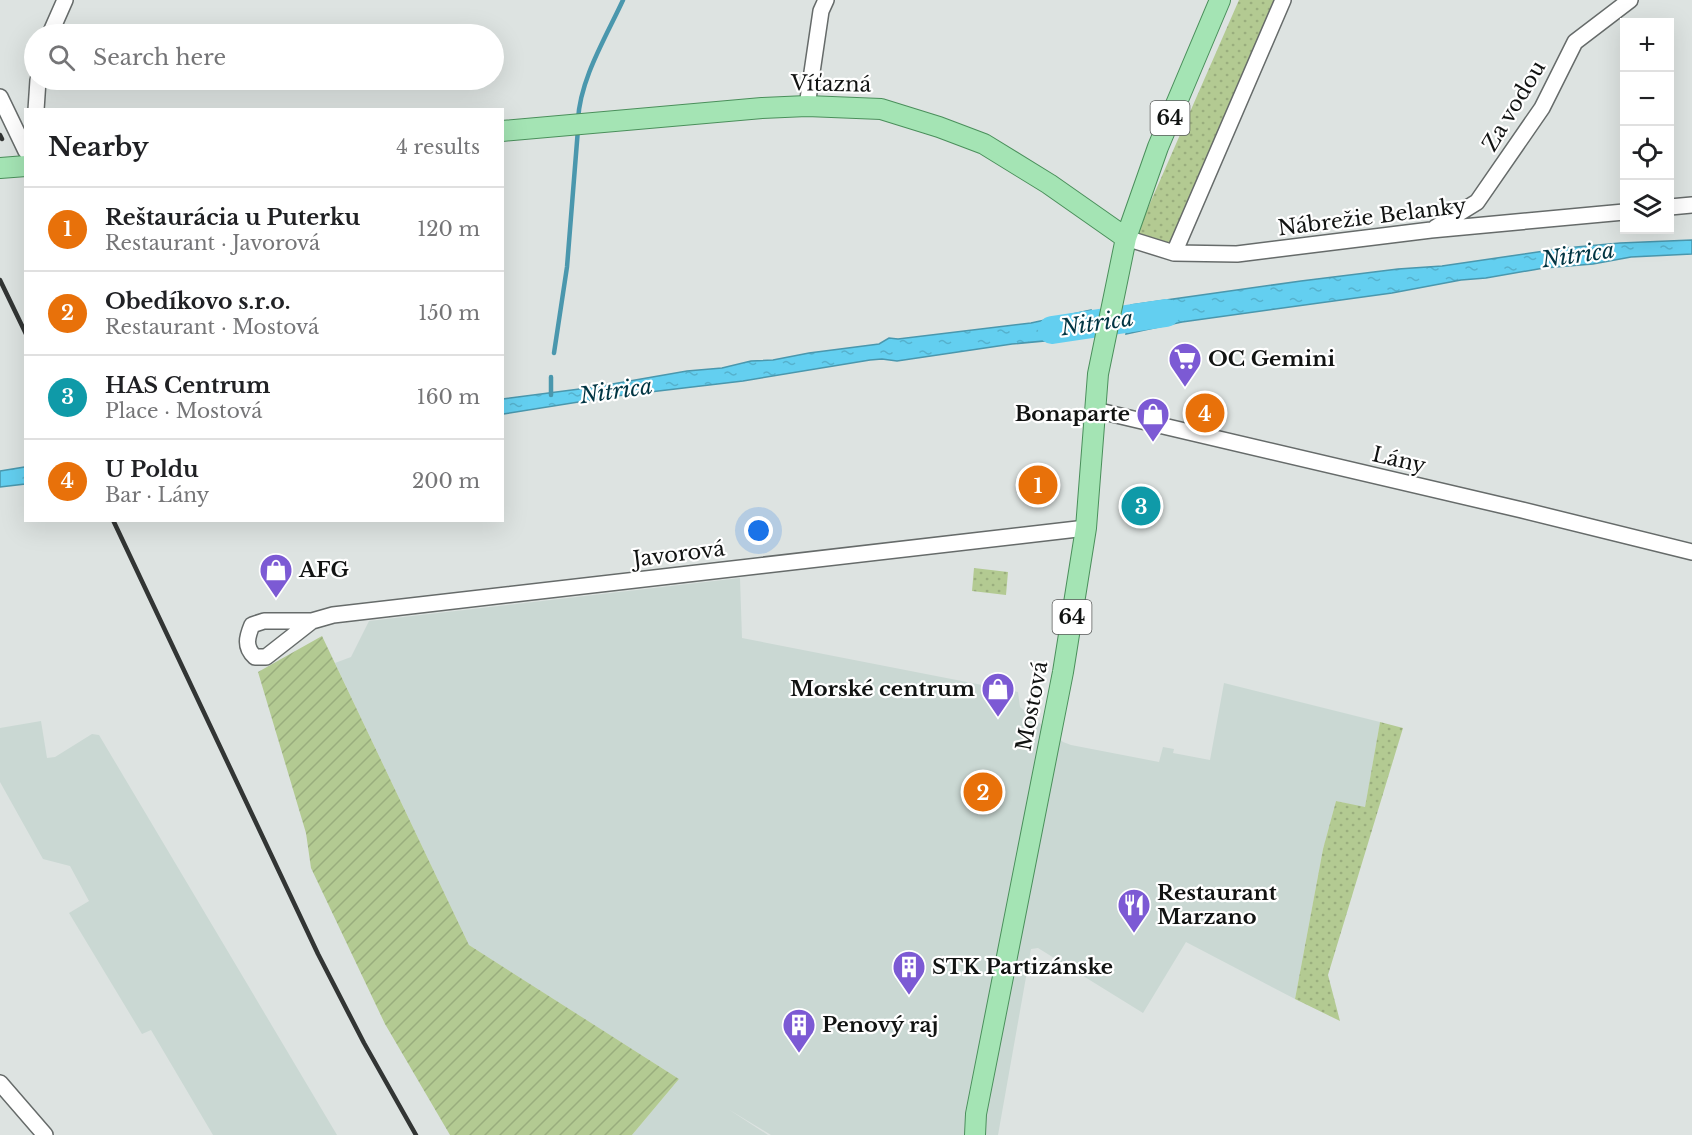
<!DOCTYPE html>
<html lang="en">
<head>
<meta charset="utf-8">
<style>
	:root { --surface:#fff; --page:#f2f2f2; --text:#202124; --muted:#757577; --line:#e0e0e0; --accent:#0f766e }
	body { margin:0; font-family:"Libre Baskerville",serif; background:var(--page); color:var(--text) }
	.controls { position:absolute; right:18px; top:18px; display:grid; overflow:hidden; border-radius:0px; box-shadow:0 6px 24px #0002 }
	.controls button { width:54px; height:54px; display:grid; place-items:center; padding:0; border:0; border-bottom:2px solid var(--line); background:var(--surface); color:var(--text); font:30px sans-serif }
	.you { position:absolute; left:759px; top:531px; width:21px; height:21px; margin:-15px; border:4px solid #fff; border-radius:50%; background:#1a73e8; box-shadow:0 0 0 9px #1a73e833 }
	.badge { display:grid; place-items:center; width:39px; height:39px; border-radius:50%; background:var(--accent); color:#fff; font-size:20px; font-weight:700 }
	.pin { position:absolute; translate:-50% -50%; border:3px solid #fff; box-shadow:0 2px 6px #0006 }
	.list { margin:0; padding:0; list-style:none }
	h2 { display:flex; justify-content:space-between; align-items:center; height:78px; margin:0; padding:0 24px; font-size:26px }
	h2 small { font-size:20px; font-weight:400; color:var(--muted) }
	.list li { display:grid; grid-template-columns:39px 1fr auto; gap:18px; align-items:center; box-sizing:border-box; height:84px; padding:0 24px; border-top:2px solid var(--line) }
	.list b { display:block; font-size:22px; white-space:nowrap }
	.list p { margin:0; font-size:20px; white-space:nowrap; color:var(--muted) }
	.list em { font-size:20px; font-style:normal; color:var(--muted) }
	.icon { flex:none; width:33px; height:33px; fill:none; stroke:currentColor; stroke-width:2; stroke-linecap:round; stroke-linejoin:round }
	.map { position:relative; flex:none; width:1692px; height:1135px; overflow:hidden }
	.search { position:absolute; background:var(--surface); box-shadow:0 6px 24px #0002; left:24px; top:24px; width:480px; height:66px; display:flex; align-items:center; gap:15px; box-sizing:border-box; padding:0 21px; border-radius:33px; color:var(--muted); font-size:22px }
	.panel { position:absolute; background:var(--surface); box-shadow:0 6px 24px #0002; left:24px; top:108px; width:480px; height:414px; border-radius:0px }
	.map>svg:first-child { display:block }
	.built { fill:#cad8d3 }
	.grass { fill:url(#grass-dots) }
	.garden { fill:url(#garden-furrows) }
	.water { fill:url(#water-ripples); stroke:#4a97ad; stroke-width:1.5 }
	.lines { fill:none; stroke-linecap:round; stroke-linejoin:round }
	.stream { stroke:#4a97ad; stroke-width:4.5 }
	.river { stroke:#63cff0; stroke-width:28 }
	.minor-casing { stroke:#666b6a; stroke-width:18 }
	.major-casing { stroke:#4a8f5b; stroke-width:22 }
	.minor { stroke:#fff; stroke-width:15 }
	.major { stroke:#a4e4b4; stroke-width:20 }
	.rail { stroke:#323534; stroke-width:4.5 }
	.labels { text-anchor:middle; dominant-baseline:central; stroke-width:4.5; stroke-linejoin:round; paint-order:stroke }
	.shield { fill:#fff; stroke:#585a59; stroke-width:1.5 }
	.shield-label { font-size:20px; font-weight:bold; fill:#111312 }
	.street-label { font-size:21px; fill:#111312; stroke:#fff }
	.poi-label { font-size:21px; font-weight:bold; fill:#111312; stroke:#fff; text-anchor:start }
	.water-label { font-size:22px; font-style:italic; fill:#003543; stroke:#fff }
</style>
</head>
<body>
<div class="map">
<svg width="1692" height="1135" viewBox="0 0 1692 1135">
	<defs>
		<pattern id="grass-dots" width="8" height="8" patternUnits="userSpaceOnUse" patternTransform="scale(1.5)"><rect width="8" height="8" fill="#b3ca92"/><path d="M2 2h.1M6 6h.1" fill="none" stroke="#99ad7d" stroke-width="1.8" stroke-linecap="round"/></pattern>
		<pattern id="garden-furrows" width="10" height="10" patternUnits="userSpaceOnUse" patternTransform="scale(1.5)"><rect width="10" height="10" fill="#b3ca92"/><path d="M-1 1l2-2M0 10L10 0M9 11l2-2" fill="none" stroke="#99ad7d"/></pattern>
		<pattern id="water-ripples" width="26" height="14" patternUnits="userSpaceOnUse" patternTransform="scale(1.5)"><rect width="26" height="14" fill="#63cff0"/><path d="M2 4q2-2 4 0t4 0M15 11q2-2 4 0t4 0" fill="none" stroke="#55b1cd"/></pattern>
	</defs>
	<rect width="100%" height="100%" fill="#dde3e1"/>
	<!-- built -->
	<path class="built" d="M 740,578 L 742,638 L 1018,692 L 1020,707 L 1063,742 L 1071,745 L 1159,762 L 1163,747 L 1174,749 L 1173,753 L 1210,760 L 1224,683 L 1380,722 L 1365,808 L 1336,801 L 1323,849 L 1295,999 L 1186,942 L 1143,1013 L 1038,948 L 1031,949 L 998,1135 L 771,1135 L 728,1109 L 768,1135 L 632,1135 L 679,1079 L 469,945 L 335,663 L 351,657 L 369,621 Z
		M 41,721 L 47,758 L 55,757 L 92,734 L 99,735 L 337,1135 L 213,1135 L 151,1030 L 142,1034 L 69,913 L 89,901 L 70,866 L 43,859 L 0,782 L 0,728 Z"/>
	<!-- grass -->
	<path class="grass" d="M 1239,0 L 1277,0 L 1171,244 L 1137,233 Z
		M 974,568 L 1008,572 L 1006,595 L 972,591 Z
		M 1380,722 L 1403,728 L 1328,975 L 1340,1021 L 1295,999 L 1323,849 L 1336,801 L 1365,807 Z"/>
	<!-- garden -->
	<path class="garden" d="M 322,636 L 469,945 L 679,1079 L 632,1135 L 450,1135 L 385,1024 L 311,868 L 306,833 L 258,672 Z"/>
	<!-- water -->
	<path class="water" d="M 1692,240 L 1692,254 L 1631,257 L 1593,264 L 1544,268 L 1486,278 L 1461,280 L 1392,293 L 1182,322 L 1126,334 L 1131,305 L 1301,281 L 1398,269 L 1442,266 L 1565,248 L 1620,243 Z
		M 1091,310 L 1087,337 L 1012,344 L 897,361 L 882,359 L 870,360 L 743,381 L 616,396 L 503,414 L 503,399 L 595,387 L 687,371 L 722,368 L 751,361 L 773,360 L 809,353 L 879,344 L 889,338 L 898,339 L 1031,323 Z
		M 25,467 L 25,484 L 0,487 L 0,471 Z"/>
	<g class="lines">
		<!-- stream -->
		<path class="stream" d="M 578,120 C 580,79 606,37 623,0
			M 554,353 L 567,267 L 578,129
			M 551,377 L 551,395"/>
		<!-- river -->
		<path class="river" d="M 1052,330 L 1166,313"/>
		<!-- minor casing -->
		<g class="minor-casing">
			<path id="minor" d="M 50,34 L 65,0
				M 0,97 L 26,151
				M 807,106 L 821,11 L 826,0
				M 36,110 L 38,80
				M 1670,207 L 1692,205
				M 1435,228 L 1477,202 L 1542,108 L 1575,42 L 1630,0
				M 1126,238 L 1174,253 L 1237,254 L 1431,230 L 1624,212
				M 1174,253 L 1283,0
				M 1095,410 L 1522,510 L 1692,552
				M 312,621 L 266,657 L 255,657 C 244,647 247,637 252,625 L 264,621 L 312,621 L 333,615 L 1086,528
				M 0,1083 L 45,1135"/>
		</g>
		<!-- major casing -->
		<g class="major-casing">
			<path id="major" d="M 502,131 L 762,108 L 807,106 L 881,109 L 939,127 L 984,144 L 1049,184 L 1126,238
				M 0,168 L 26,166
				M 975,1135 L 976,1114 L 1063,672 L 1086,528 L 1098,374 L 1126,238 L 1158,147 L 1220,0"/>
		</g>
		<!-- minor -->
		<use href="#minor" class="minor"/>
		<!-- major -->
		<use href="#major" class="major"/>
		<!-- rail -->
		<path class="rail" d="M 0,135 L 2,139
			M 0,280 L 26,334
			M 113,520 L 318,954 L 364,1043 L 416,1135"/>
	</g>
	<!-- icons -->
	<defs>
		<g id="supermarket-pin" transform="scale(1.725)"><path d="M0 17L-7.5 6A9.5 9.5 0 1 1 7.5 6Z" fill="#7c5ad4" stroke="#fff"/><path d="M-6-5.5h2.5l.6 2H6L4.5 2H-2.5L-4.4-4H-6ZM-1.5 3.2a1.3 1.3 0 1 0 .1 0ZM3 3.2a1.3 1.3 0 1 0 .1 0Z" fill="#fff"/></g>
		<g id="shop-pin" transform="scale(1.725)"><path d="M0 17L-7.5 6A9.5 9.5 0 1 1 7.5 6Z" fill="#7c5ad4" stroke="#fff"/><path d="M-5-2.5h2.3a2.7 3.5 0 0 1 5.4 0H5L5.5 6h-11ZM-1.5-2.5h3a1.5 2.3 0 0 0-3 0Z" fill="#fff"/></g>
		<g id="restaurant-pin" transform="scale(1.725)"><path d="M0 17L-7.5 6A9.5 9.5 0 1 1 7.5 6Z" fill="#7c5ad4" stroke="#fff"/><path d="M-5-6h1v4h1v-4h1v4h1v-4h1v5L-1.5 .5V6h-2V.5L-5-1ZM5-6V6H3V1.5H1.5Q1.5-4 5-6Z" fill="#fff"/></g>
		<g id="building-pin" transform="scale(1.725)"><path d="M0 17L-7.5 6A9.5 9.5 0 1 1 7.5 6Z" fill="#7c5ad4" stroke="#fff"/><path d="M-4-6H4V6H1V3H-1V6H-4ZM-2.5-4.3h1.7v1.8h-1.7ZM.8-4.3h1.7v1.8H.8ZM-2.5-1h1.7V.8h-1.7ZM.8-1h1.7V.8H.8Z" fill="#fff"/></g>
	</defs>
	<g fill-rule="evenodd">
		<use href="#supermarket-pin" x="1185" y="359"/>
		<use href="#shop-pin" x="1153" y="414"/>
		<use href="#shop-pin" x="276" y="570"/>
		<use href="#shop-pin" x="998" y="689"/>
		<use href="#restaurant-pin" x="1134" y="905"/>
		<use href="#building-pin" x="909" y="967"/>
		<use href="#building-pin" x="799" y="1025"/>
	</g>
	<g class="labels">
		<!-- shield labels -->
		<g class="shield">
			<rect x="1150.5" y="101" width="39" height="34" rx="4.5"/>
			<rect x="1052.5" y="600" width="39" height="34" rx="4.5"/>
		</g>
		<g class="shield-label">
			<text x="1170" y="118">64</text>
			<text x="1072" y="617">64</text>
		</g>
		<!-- street labels -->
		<g class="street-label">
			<text transform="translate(831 84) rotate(1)">Víťazná</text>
			<text transform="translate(1514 106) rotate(-59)">Za vodou</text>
			<text transform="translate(1372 217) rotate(-7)">Nábrežie Belanky</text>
			<text transform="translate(1399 460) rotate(13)">Lány</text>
			<text transform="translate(679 554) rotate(-7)">Javorová</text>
			<text transform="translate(1032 706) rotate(-79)">Mostová</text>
		</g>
		<!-- poi labels -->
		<g class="poi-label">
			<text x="1208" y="359">OC Gemini</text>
			<text x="1130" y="414" text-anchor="end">Bonaparte</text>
			<text x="299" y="570">AFG</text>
			<text x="975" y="689" text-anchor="end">Morské centrum</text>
			<text x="1157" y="893">Restaurant<tspan x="1157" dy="24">Marzano</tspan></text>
			<text x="932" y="967">STK Partizánske</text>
			<text x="822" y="1025">Penový raj</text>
		</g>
		<!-- water labels -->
		<g class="water-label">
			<text transform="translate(1578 255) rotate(-8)">Nitrica</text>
			<text transform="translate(1097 323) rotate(-8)">Nitrica</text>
			<text transform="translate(616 391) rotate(-8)">Nitrica</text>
		</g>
	</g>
</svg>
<div class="controls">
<button>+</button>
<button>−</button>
<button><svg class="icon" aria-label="locate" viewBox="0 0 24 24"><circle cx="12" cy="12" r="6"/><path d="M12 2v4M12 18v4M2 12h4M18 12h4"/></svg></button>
<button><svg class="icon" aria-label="layers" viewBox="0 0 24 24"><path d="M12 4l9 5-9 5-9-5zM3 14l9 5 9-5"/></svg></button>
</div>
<div class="you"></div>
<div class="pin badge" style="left:1038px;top:485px;background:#e8710a">1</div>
<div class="pin badge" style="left:983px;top:792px;background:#e8710a">2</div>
<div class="pin badge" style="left:1141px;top:506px;background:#0f9aa8">3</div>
<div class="pin badge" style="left:1205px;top:413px;background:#e8710a">4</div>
<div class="search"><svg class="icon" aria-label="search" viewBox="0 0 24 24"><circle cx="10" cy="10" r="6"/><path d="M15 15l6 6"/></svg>Search here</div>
<section class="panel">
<h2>Nearby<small>4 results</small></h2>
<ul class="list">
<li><span class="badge" style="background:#e8710a">1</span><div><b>Reštaurácia u Puterku</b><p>Restaurant · Javorová</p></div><em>120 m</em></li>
<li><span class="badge" style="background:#e8710a">2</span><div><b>Obedíkovo s.r.o.</b><p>Restaurant · Mostová</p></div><em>150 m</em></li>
<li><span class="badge" style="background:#0f9aa8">3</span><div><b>HAS Centrum</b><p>Place · Mostová</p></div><em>160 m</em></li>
<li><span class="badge" style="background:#e8710a">4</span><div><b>U Poldu</b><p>Bar · Lány</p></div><em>200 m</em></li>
</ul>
</section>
</div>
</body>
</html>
